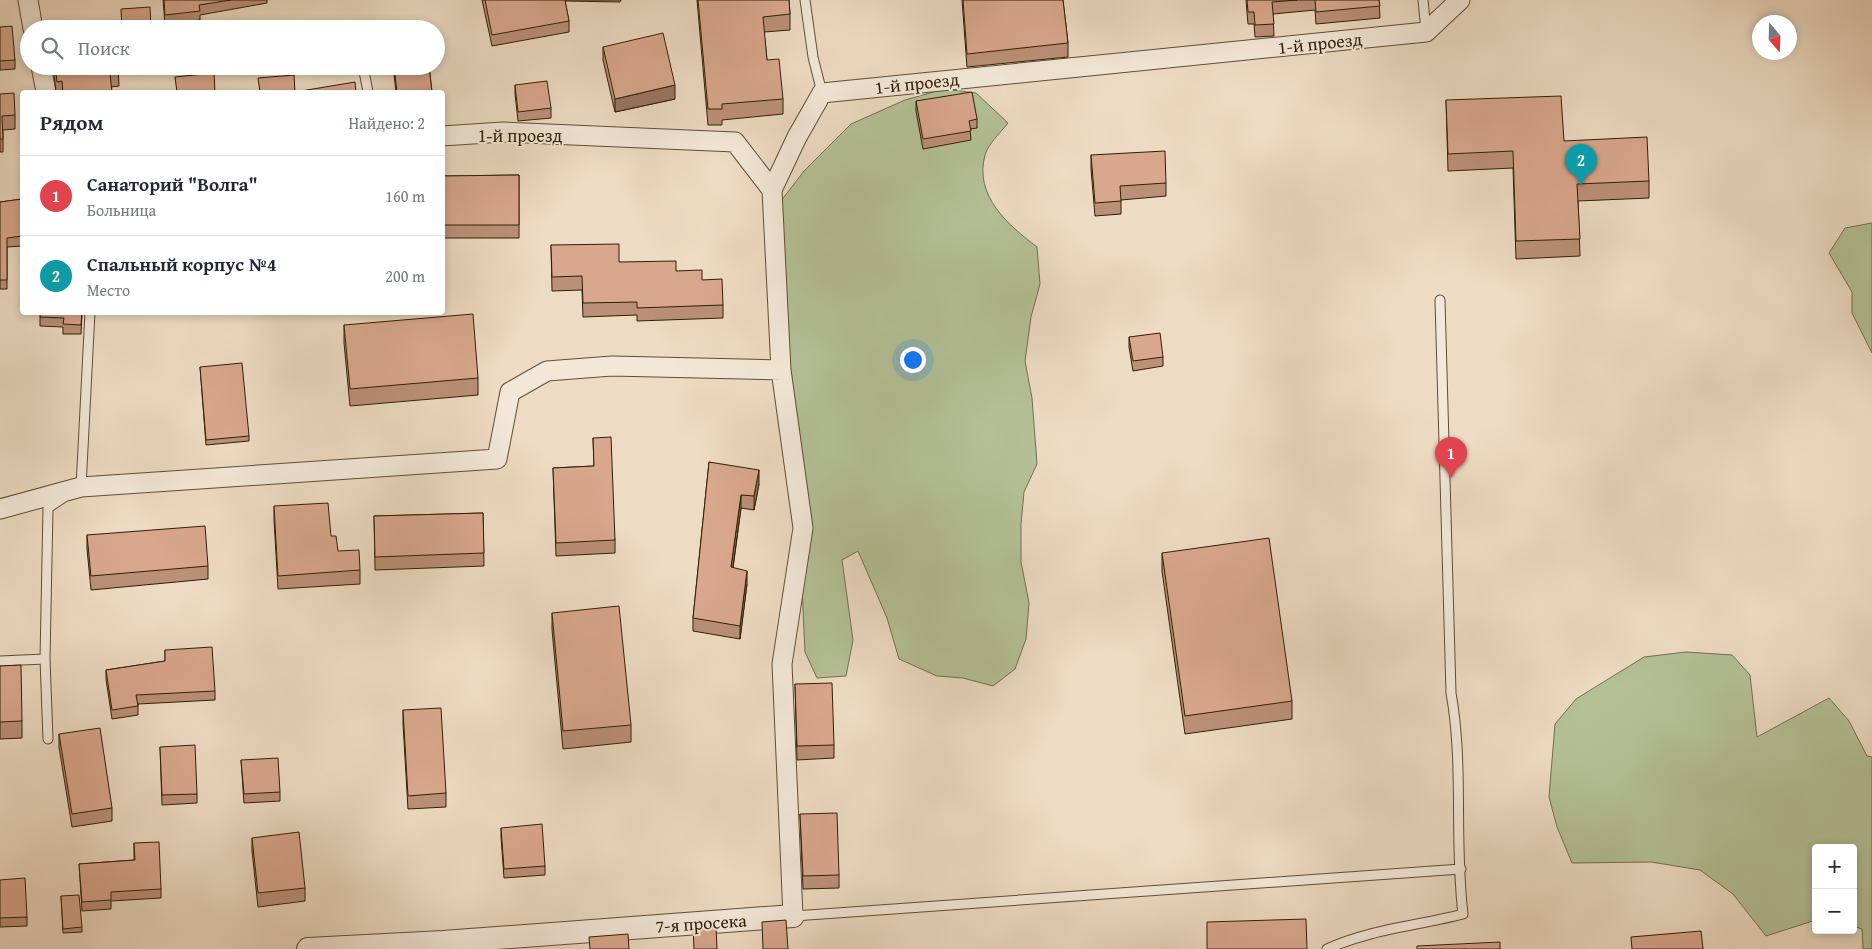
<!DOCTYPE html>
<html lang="ru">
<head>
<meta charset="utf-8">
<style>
	:root { --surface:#fff; --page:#f2f2f3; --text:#1f2937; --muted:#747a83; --line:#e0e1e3; --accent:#ea580c }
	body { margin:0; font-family:"Gentium Book Plus",serif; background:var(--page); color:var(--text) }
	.controls { position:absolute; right:15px; bottom:15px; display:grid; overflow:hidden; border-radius:5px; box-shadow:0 2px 8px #0003 }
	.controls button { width:45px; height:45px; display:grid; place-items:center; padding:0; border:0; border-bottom:1px solid var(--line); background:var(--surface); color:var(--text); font:25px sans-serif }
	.compass { position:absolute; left:1752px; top:15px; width:45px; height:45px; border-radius:50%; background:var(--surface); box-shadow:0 2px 8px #0003; rotate:161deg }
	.you { position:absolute; left:912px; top:359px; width:18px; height:18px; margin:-12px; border:4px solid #fff; border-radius:50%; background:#1a73e8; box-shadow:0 0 0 8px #1a73e833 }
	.badge { display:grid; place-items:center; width:32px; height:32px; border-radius:50%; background:var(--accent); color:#fff; font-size:16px; font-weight:700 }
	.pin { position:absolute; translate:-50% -41px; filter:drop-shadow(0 1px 2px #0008) }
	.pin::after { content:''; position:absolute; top:26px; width:18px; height:15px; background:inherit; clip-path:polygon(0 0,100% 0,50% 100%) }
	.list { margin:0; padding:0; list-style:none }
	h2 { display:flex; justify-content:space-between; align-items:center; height:65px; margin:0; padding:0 20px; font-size:21px }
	h2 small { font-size:16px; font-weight:400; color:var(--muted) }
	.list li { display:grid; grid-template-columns:32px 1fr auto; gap:15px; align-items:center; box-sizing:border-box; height:80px; padding:0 20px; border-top:1px solid var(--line) }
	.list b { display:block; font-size:19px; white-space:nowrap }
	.list p { margin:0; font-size:16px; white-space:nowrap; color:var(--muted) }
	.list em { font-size:16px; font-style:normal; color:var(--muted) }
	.icon { flex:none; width:28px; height:28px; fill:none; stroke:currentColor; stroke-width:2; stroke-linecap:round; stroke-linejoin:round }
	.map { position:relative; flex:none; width:1872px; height:949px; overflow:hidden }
	.search { position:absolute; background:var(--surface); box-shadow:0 2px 8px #0003; left:20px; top:20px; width:425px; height:55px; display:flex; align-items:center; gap:12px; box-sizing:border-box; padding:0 18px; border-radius:28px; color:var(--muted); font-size:19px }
	.panel { position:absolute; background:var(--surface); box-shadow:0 2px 8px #0003; left:20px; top:90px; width:425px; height:225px; border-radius:5px }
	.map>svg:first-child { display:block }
	.green { fill:#b4c197; stroke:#72704e }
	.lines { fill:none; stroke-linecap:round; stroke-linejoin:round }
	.service-casing { stroke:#5f4e34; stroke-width:11 }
	.minor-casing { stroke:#5f4e34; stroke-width:21 }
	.tertiary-casing { stroke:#5f4e34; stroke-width:24 }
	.service { stroke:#f3e8d8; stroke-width:9 }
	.minor { stroke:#f3e8d8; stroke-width:19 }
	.tertiary { stroke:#f3e8d8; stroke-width:22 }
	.wall { fill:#bb9079; stroke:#301f04 }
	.shaded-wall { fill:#987563; stroke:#301f04 }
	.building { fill:#d9a78d; stroke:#301f04 }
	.labels { text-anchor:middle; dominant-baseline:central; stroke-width:4; stroke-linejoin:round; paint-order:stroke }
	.street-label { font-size:18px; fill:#301f04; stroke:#f3e8d8 }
</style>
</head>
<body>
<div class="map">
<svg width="1872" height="949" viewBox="0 0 1872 949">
	<rect width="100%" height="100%" fill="#eddbc3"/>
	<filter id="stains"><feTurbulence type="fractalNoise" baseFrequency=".004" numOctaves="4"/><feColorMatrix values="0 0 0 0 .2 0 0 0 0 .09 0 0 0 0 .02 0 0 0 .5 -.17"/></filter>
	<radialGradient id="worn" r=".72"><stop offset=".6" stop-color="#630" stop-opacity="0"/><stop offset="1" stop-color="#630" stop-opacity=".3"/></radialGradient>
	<!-- green -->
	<path class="green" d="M 944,89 L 976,93 L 1008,123 C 1001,132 988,144 985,155 C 974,196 1008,225 1037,247 L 1040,284 L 1031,317 L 1025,361 L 1032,398 L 1037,464 L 1024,492 L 1021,524 L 1021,562 L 1029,603 L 1026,639 L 1015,669 L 993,686 L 963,678 L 937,676 L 899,659 L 887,618 L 858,551 L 842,560 L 853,640 L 846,676 L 817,678 L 805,652 L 801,566 L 774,210 L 804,171 L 851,124 L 905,100 Z
		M 1872,223 L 1872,353 L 1852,313 L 1852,292 L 1829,253 L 1845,228 Z
		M 1686,652 L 1732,655 L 1750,675 L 1757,737 L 1829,698 L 1849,721 L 1867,756 L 1872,757 L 1872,949 L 1863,949 L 1862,929 L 1853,926 L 1853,848 L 1816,848 L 1816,920 L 1766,936 L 1733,894 L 1700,870 L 1651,862 L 1572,863 L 1557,827 L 1549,797 L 1555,724 L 1576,699 L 1644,657 Z"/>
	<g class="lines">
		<!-- service casing -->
		<g class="service-casing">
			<path id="service" d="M 805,0 L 813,57 L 822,93
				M 1423,0 L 1426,31
				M 363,66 L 368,92
				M 81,487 L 90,312
				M 45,659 L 48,508 L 63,498
				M 0,661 L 45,659 L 48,739
				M 794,916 L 1461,869
				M 1327,949 C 1371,929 1417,926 1463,914 C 1454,840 1464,766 1451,693 L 1440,300"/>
		</g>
		<!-- minor casing -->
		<g class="minor-casing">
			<path id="minor" d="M 28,0 L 33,29
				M 41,66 L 46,92
				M 442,136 L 503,132 L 735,142 L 772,190 L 797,137 L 822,93 L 1426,32 L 1460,0
				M 772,190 L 781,370 L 803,528 L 782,664 L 793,916
				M 0,509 L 81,487 L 497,459 L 510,392 L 547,371 L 612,366 L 781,370"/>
		</g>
		<!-- tertiary casing -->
		<g class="tertiary-casing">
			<path id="tertiary" d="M 308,949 L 443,942 L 793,916"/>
		</g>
		<!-- service -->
		<use href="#service" class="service"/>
		<!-- minor -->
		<use href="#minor" class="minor"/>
		<!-- tertiary -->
		<use href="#tertiary" class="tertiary"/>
	</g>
	<!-- wall -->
	<path class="wall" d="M 163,0 L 267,0 L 267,3 L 200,15 L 200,20 L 165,24 Z
		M 482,0 L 621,0 L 620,2 L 565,1 L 569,21 L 569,32 L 492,46 Z
		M 697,0 L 789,0 L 790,14 L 790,30 L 764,32 L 767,60 L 783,99 L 783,114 L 722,120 L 722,125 L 708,125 Z
		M 962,0 L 1063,0 L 1068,43 L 1068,57 L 967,67 Z
		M 1246,0 L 1379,0 L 1380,18 L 1316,24 L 1315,10 L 1273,14 L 1274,36 L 1255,37 L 1254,24 L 1248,24 Z
		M 0,27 L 15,60 L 15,69 L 0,70 Z
		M 603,47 L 675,99 L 615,112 L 603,60 Z
		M 53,66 L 118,66 L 119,86 L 111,87 L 112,92 L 56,92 Z
		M 393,66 L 429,66 L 432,92 L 396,92 Z
		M 515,85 L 551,108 L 551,118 L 518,121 L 515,94 Z
		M 0,94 L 15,115 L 15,129 L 3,130 L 3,152 L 0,152 Z
		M 1446,100 L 1564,141 L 1649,181 L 1649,198 L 1578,201 L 1580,256 L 1516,259 L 1513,168 L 1448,171 Z
		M 916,101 L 977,119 L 977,128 L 970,129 L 971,140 L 923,149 L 916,111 Z
		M 1091,155 L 1166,183 L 1166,196 L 1121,200 L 1121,214 L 1095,216 L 1091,169 Z
		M 519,175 L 519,238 L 443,238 L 443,176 Z
		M 22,199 L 22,246 L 7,247 L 7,289 L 0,289 L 0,202 Z
		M 551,245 L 619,262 L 676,271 L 702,280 L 723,305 L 723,318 L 637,321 L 637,315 L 583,317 L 582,290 L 552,291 Z
		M 82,312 L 81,334 L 63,334 L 63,327 L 40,326 L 40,317 Z
		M 344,325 L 478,378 L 478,395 L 350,406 L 344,343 Z
		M 1129,337 L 1163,357 L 1163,366 L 1133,371 L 1129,347 Z
		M 200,367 L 249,436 L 249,441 L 206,445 Z
		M 593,438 L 615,540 L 615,553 L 556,556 L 553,468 L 594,466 Z
		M 709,462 L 759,484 L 754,510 L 741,508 L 733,568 L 747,584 L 740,639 L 693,631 L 693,618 Z
		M 274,506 L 331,536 L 338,551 L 360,570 L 360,584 L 278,589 L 274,520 Z
		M 483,513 L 484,566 L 375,570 L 374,516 Z
		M 87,535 L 208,566 L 208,579 L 91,590 L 87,549 Z
		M 1162,553 L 1292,701 L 1292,719 L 1185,734 L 1162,571 Z
		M 552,613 L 631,725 L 631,742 L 563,749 L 552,630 Z
		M 165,650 L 215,691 L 215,700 L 138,704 L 138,715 L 112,719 L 106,679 L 106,670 L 165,661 Z
		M 0,666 L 22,721 L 22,738 L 0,739 Z
		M 795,684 L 834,745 L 834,758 L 797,760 Z
		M 403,710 L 446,793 L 446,807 L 408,809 L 403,724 Z
		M 59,734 L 112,808 L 112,821 L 72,827 L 59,747 Z
		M 160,747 L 197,794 L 197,803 L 162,805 Z
		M 241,760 L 280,792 L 280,801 L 244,803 Z
		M 800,814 L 839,875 L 839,888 L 803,889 Z
		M 501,828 L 545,866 L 545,875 L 504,878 L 501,837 Z
		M 252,838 L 305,888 L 305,901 L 258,907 L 252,851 Z
		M 134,843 L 161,889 L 161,898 L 111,901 L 111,909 L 82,911 L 79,864 L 134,860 Z
		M 0,880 L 27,917 L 27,926 L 0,927 Z
		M 61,896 L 82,927 L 82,932 L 63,933 Z"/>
	<!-- shaded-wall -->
	<path class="shaded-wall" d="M 675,85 L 675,99 L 615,112 L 615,99 Z
		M 759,470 L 759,484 L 754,510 L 754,496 Z
		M 741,495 L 741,508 L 731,581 L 731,567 Z
		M 747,571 L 747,584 L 740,639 L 740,626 Z"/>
	<!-- building -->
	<path class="building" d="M 164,0 L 231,0 L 199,5 L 200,11 L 165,15 Z
		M 485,0 L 565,0 L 569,21 L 492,35 Z
		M 698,0 L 789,0 L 790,14 L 763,17 L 767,60 L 779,59 L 783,99 L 722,104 L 722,109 L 708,109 Z
		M 963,0 L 1063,0 L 1068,43 L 967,54 Z
		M 1247,0 L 1297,0 L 1272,2 L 1274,24 L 1255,25 L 1254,12 L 1248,12 Z
		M 1315,0 L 1379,0 L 1380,6 L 1316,12 Z
		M 150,7 L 151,29 L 122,29 L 121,9 Z
		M 12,26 L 15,60 L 0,61 L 0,27 Z
		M 663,33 L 675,85 L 615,99 L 603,47 Z
		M 55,66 L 118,66 L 119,73 L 110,74 L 112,92 L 63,92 L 62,81 L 57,82 Z
		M 394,66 L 429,66 L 432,92 L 397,92 Z
		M 214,73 L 215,92 L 177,92 L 175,77 Z
		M 294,75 L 295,92 L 355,82 L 356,92 L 260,92 L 258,78 Z
		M 547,81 L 551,108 L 518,112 L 515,85 Z
		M 972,92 L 977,119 L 969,121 L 971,131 L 923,139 L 916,101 Z
		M 14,93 L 15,115 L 2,116 L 3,139 L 0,139 L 0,94 Z
		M 1561,96 L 1564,141 L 1647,137 L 1649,181 L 1577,184 L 1580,239 L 1516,241 L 1513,151 L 1448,154 L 1446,100 Z
		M 1165,151 L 1166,183 L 1120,186 L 1121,201 L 1095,203 L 1091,155 Z
		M 519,175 L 519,225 L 443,225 L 443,176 Z
		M 22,199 L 22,236 L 7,238 L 7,280 L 0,280 L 0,202 Z
		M 619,244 L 619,262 L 676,261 L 676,271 L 702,270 L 702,280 L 722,279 L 723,305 L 637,308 L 637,302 L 583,303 L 582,276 L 552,277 L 551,245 Z
		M 40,312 L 82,312 L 81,325 L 63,324 L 64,318 L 40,317 Z
		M 473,314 L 478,378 L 350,389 L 344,325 Z
		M 1160,333 L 1163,357 L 1133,361 L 1129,337 Z
		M 242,363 L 249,436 L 206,440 L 200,367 Z
		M 611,437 L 615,540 L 556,543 L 553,468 L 594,466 L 593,438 Z
		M 709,462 L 759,470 L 754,496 L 741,495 L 731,567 L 747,571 L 740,626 L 693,618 Z
		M 328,503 L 331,536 L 336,536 L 338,551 L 359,550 L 360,570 L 278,576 L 274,506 Z
		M 483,513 L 484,553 L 375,557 L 374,516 Z
		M 205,526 L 208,566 L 91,576 L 87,535 Z
		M 1269,538 L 1292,701 L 1185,716 L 1162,553 Z
		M 619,606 L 631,725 L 563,731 L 552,613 Z
		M 212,647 L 215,691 L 136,695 L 138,706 L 112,710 L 106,670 L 165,661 L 165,650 Z
		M 21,665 L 22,721 L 0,722 L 0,666 Z
		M 832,683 L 834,745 L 797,746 L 795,684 Z
		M 441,708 L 446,793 L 408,796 L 403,710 Z
		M 100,728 L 112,808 L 72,814 L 59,734 Z
		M 195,745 L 197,794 L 162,795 L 160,747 Z
		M 278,758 L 280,792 L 244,794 L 241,760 Z
		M 837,813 L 839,875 L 803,876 L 800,814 Z
		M 542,824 L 545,866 L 504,869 L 501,828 Z
		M 299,832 L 305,888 L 258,893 L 252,838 Z
		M 159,842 L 161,889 L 111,892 L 111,900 L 82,902 L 79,864 L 135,860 L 134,843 Z
		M 25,878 L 27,917 L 0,918 L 0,880 Z
		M 79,895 L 82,927 L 63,929 L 61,896 Z
		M 1306,919 L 1307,949 L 1207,949 L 1207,922 Z
		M 786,920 L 788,949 L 763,949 L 762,922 Z
		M 716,926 L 717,949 L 694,949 L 693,927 Z
		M 1701,931 L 1703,949 L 1632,949 L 1631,937 Z
		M 628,934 L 629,949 L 590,949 L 589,937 Z
		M 1500,942 L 1500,949 L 1417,949 L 1417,946 Z"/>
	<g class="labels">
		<!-- street labels -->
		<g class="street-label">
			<text transform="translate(1320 43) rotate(-6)">1-й проезд</text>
			<text transform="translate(917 83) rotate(-6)">1-й проезд</text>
			<text x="520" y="135">1-й проезд</text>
			<text transform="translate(701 923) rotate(-4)">7-я просека</text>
		</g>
	</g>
	<rect width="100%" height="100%" filter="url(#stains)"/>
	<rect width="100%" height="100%" fill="url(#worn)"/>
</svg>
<div class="controls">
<button>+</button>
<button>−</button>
</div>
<svg class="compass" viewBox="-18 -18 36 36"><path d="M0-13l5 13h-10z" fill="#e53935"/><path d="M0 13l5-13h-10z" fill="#747a83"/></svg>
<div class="you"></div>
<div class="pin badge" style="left:1451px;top:478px;background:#e0444e">1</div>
<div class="pin badge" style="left:1581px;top:185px;background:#0f9aa8">2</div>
<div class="search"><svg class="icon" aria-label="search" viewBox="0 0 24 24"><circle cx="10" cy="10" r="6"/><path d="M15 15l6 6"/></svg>Поиск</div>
<section class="panel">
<h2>Рядом<small>Найдено: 2</small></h2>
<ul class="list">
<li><span class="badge" style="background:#e0444e">1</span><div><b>Санаторий &quot;Волга&quot;</b><p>Больница</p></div><em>160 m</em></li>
<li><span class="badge" style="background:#0f9aa8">2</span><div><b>Спальный корпус №4</b><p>Место</p></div><em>200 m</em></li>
</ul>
</section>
</div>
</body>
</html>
